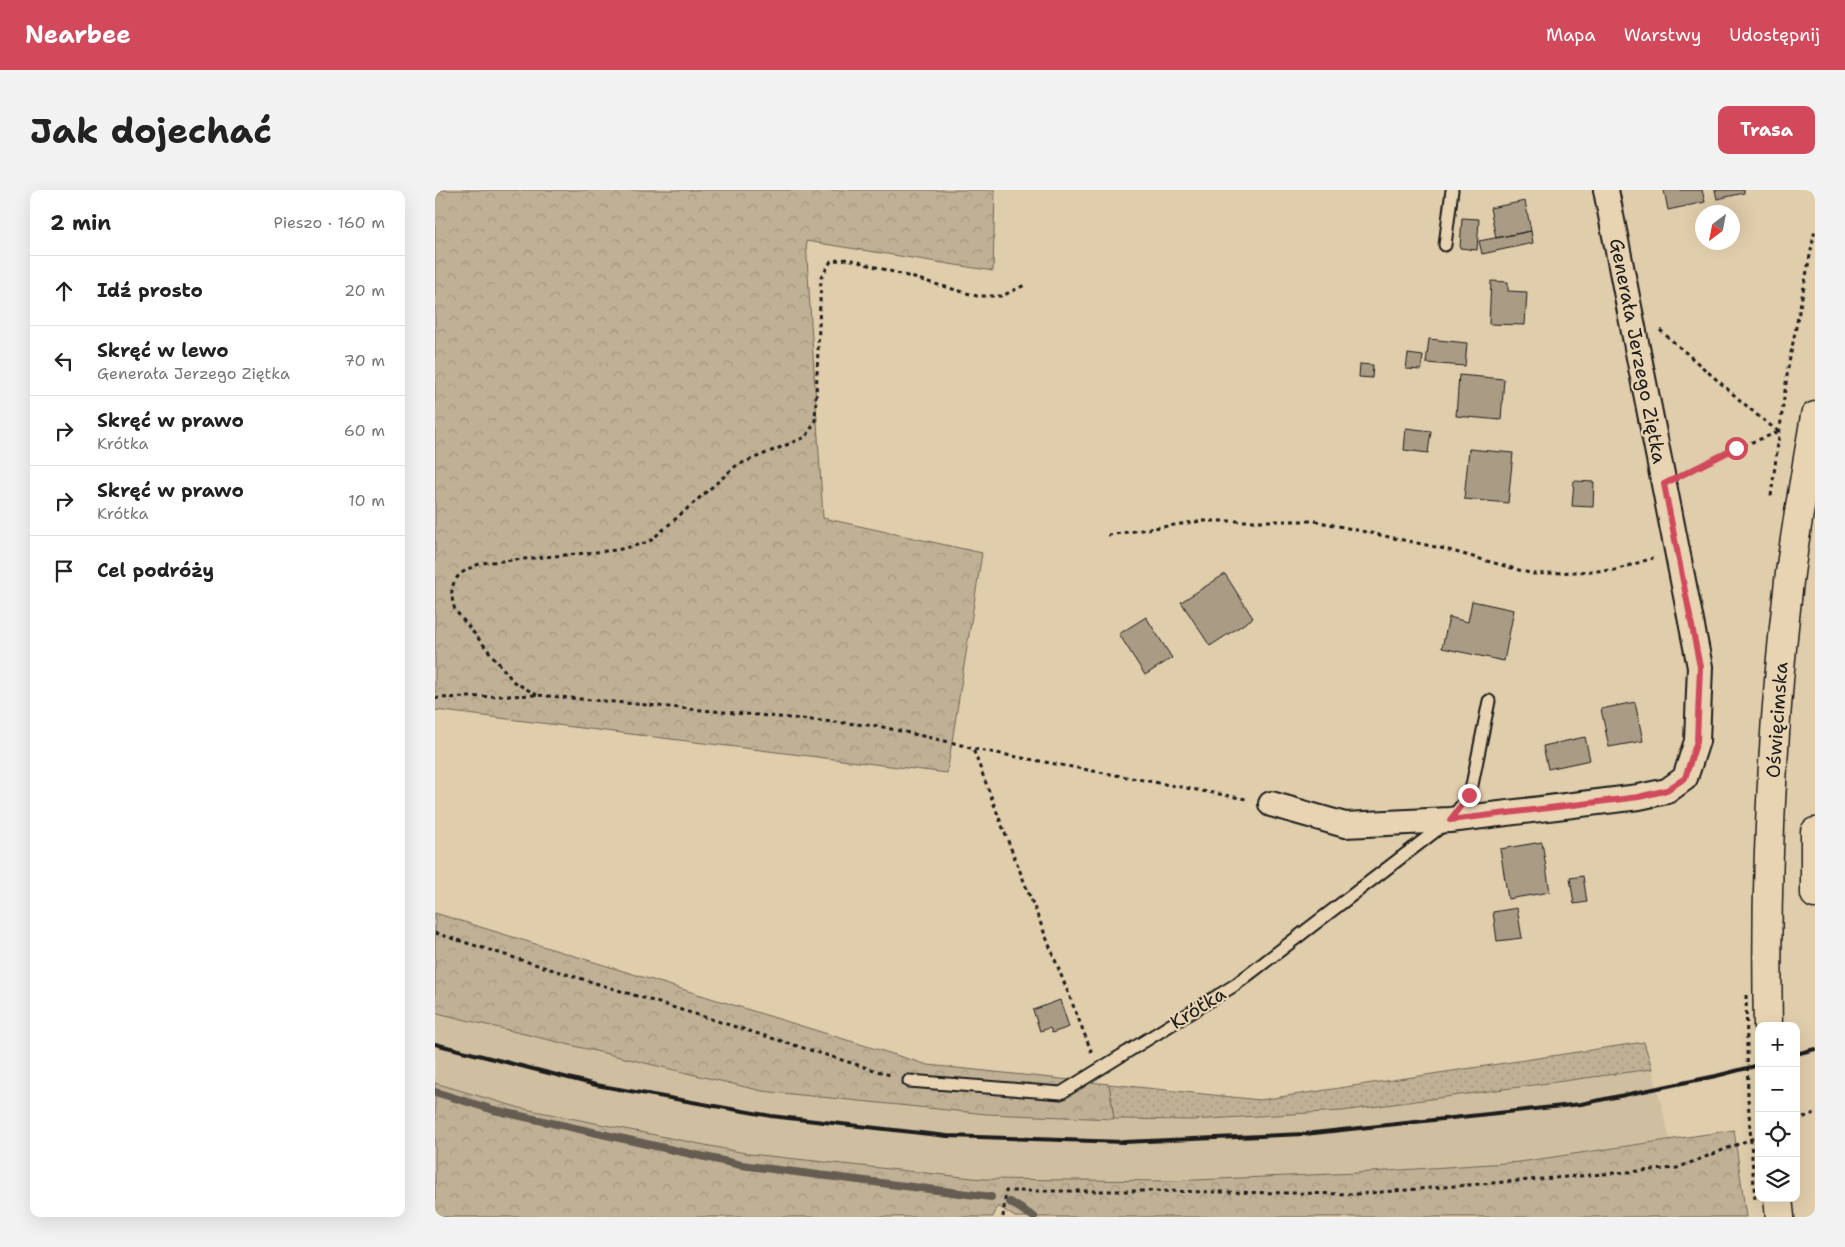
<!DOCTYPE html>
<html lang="pl">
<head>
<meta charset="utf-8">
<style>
	:root { --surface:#fff; --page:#f2f2f2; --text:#222; --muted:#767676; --line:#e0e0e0; --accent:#d1495b }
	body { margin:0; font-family:"Shantell Sans",sans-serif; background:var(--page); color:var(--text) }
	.controls { position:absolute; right:15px; bottom:15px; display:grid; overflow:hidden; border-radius:10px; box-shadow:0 5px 20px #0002 }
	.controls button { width:45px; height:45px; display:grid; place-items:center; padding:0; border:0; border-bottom:1px solid var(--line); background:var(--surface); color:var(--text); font:25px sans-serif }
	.compass { position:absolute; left:1260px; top:15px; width:45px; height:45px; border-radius:50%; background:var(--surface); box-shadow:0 5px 20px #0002; rotate:212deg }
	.stop { position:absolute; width:15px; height:15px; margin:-11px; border:4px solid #d1495b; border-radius:50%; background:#fff }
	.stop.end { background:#d1495b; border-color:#fff; box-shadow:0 1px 5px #0008 }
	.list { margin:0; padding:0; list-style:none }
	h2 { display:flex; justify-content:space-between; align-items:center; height:65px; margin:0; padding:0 20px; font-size:21px }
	h2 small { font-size:16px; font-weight:400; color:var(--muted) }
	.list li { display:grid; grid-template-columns:32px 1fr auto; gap:15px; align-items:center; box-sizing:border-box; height:70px; padding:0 20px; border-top:1px solid var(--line) }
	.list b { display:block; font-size:19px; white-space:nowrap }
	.list p { margin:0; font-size:16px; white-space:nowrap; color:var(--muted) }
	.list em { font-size:16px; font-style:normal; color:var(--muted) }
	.icon { flex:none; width:28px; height:28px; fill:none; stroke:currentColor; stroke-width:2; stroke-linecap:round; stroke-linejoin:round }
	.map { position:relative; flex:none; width:1380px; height:1027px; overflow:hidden; border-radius:10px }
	header { display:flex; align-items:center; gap:30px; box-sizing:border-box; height:70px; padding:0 25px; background:var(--accent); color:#fff }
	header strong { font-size:24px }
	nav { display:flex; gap:28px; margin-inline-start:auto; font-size:18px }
	.intro { display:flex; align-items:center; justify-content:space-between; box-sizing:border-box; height:120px; padding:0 30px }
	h1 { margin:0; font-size:35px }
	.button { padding:12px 22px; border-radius:10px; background:var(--accent); color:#fff; font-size:18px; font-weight:700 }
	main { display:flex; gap:30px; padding:0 30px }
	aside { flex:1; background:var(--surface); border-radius:10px; box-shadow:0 5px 20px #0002 }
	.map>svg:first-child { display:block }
	.built { fill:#d0bea0 }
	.grass { fill:url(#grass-dots); stroke:#6e6658 }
	.forest { fill:url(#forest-crowns); stroke:#6e6658 }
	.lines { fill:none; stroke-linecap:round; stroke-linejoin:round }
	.stream { stroke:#655d51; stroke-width:8 }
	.building { fill:#a99b84; stroke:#1c1c1c }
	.service-casing { stroke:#1c1c1c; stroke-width:15 }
	.minor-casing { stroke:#1c1c1c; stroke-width:28 }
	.secondary-casing { stroke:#1c1c1c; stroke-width:31 }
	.path { stroke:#1c1c1c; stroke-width:3; stroke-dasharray:4 4; stroke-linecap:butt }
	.service { stroke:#e8d4b2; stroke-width:11 }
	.minor { stroke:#e8d4b2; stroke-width:24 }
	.secondary { stroke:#e8d4b2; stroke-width:28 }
	.rail { stroke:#1c1c1c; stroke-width:4 }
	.path-bridge { stroke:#1c1c1c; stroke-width:3; stroke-dasharray:4 4; stroke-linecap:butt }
	.route { stroke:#d1495b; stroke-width:6 }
	.labels { text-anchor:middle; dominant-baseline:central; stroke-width:4.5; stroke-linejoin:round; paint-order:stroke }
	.street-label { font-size:19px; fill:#1c1c1c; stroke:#e8d4b2 }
</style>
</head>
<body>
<header>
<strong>Nearbee</strong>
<nav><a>Mapa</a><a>Warstwy</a><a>Udostępnij</a></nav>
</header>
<div class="intro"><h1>Jak dojechać</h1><a class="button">Trasa</a></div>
<main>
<aside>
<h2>2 min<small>Pieszo · 160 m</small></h2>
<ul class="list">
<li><svg class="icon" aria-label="ahead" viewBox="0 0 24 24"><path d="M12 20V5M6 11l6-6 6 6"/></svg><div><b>Idź prosto</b></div><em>20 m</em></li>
<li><svg class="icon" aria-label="left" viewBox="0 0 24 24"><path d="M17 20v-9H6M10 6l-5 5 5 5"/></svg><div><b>Skręć w lewo</b><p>Generała Jerzego Ziętka</p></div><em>70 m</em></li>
<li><svg class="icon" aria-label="right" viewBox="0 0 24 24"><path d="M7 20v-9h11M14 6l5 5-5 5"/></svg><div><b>Skręć w prawo</b><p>Krótka</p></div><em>60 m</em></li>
<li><svg class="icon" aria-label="right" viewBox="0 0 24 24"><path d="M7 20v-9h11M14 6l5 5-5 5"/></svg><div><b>Skręć w prawo</b><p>Krótka</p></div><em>10 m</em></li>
<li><svg class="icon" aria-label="arrive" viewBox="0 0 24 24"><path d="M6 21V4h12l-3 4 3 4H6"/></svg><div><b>Cel podróży</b></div></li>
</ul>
</aside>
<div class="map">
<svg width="1380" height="1027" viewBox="0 0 1380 1027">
	<defs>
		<pattern id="grass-dots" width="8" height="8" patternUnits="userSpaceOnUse" patternTransform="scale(1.25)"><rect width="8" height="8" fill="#c0b095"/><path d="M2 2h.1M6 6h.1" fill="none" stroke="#a49780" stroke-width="1.8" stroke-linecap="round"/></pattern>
		<pattern id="forest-crowns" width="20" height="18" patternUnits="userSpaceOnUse" patternTransform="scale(1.25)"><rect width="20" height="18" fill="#c0b095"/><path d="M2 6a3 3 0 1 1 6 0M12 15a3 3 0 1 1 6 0" fill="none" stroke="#a49780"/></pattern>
	</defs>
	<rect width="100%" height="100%" fill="#e0cdac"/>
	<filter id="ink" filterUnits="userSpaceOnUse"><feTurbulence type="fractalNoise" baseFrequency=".02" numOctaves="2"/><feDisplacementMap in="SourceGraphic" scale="10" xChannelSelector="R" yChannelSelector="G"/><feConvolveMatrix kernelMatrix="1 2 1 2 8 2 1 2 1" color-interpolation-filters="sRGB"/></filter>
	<g filter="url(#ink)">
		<!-- built -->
		<path class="built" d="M 0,822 L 551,924 L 679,929 L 757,930 L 907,921 L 1217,879 L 1235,949 L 1085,972 L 921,983 L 737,991 L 547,989 L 315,964 L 85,918 L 0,893 Z"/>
		<!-- grass -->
		<path class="grass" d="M 1209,852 L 1217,879 L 907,921 L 757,930 L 679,929 L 674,894 L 825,910 Z"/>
		<!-- forest -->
		<path class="forest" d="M 0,0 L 560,0 L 558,81 L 371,51 L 388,328 L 547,363 L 512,583 L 0,520 Z
			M 0,723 L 493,875 L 674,894 L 679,929 L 551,924 L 327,901 L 6,824 L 0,822 Z
			M 0,893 L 85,918 L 315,964 L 547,989 L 737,991 L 921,983 L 1085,972 L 1299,940 L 1311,1027 L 580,1027 L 563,1016 L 558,1027 L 0,1027 Z"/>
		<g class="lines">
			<!-- stream -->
			<path class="stream" d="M 0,902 L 59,920 L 306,975 L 556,1007
				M 575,1012 L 599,1027"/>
		</g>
		<!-- building -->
		<path class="building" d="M 1229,0 L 1267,0 L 1270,12 L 1233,20 Z
			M 1280,0 L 1309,0 L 1309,3 L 1282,9 Z
			M 1090,11 L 1096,41 L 1061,48 L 1055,18 Z
			M 1027,28 L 1044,29 L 1042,60 L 1025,58 Z
			M 1096,41 L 1098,53 L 1047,64 L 1044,51 Z
			M 1056,91 L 1073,92 L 1073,101 L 1092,102 L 1090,135 L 1054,134 Z
			M 994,149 L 1032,153 L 1030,176 L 991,173 Z
			M 973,164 L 988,166 L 986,180 L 971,179 Z
			M 925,174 L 938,175 L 937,188 L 924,187 Z
			M 1024,185 L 1069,189 L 1066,230 L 1021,226 Z
			M 971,238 L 996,241 L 993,263 L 969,260 Z
			M 1034,259 L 1078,263 L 1073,313 L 1029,309 Z
			M 1139,291 L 1159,292 L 1158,317 L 1137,316 Z
			M 790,384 L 818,428 L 775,456 L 746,412 Z
			M 1037,411 L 1079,420 L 1069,471 L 1007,458 L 1014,427 L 1033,432 Z
			M 711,427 L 737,468 L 710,485 L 684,444 Z
			M 1200,512 L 1208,551 L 1174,557 L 1166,519 Z
			M 1150,547 L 1155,570 L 1113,579 L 1108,556 Z
			M 1107,652 L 1115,702 L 1073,709 L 1065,659 Z
			M 1148,686 L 1152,712 L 1139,714 L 1135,688 Z
			M 1082,718 L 1087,748 L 1062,751 L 1058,722 Z
			M 625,810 L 634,837 L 617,843 L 615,838 L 605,841 L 598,820 Z"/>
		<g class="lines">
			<!-- service casing -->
			<g class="service-casing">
				<path id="service" d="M 1010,55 L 1017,0
					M 474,891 L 626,903 L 800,795 L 1015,630 L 1035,605 L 1054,511"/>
			</g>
			<!-- minor casing -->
			<g class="minor-casing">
				<path id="minor" d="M 836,614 L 910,635 L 1015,630 L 1204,607 L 1232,601 L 1250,588 L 1262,551 L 1265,477 L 1171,0"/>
			</g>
			<!-- secondary casing -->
			<g class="secondary-casing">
				<path id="secondary" d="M 1380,642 L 1380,704
					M 1333,836 C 1330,689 1337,537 1354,391 C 1361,336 1371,281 1380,226
					M 1343,1008 L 1345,1027"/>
			</g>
			<!-- path -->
			<path class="path" d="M 1225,140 L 1322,225 L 1344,242
				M 1251,283 L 1301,258 L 1344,242
				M 1336,306 L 1353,178 L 1380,40
				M 673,345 L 766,331 L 880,331 L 1010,359 L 1098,384 L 1180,380 L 1218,368
				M 102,505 L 79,492 L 20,420 C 11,392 22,382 47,373 L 182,360 L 214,352 L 302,275 L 371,247 L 380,232 L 386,88 L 396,71 L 413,69 L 542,106 L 567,106 L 592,94
				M 0,508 L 102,505 L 443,536 L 523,554 L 538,559 L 571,646 L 657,863
				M 539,559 L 811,609
				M 0,743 L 455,885
				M 1361,931 L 1380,923
				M 568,1027 L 571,1001 L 717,1001 L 922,1004 L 1242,978 L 1324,946"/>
			<!-- service -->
			<use href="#service" class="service"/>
			<!-- minor -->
			<use href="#minor" class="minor"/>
			<!-- secondary -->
			<use href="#secondary" class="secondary"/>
			<!-- rail -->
			<path class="rail" d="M 0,854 L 161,895 L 336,926 L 512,946 L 689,952 L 870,944 L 1146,914 L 1281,886 L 1324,875
				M 1361,864 L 1380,859"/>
			<!-- path-bridge -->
			<path class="path-bridge" d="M 1311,805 L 1313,908 L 1320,1011"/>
		</g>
	</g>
	<g class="lines" filter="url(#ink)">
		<!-- route -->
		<path class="route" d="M 1034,605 L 1015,630 L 1204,607 L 1232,600 L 1250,588 L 1262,551 L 1265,477 L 1229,294 L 1301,258"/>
	</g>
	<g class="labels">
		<!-- street labels -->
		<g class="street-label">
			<text transform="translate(1203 161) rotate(79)">Generała Jerzego Ziętka</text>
			<text transform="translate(1342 530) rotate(-86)">Oświęcimska</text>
			<text transform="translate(763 818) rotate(-32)">Krótka</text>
		</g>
	</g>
</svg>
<div class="controls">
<button>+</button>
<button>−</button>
<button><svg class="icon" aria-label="locate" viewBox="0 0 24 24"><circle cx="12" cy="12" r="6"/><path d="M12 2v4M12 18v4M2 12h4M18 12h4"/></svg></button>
<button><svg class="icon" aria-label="layers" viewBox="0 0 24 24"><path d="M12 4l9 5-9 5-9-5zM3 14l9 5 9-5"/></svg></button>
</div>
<svg class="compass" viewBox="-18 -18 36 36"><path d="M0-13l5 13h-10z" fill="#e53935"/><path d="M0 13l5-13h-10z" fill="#767676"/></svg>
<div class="stop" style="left:1301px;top:258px"></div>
<div class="stop end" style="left:1034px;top:605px"></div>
</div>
</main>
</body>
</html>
